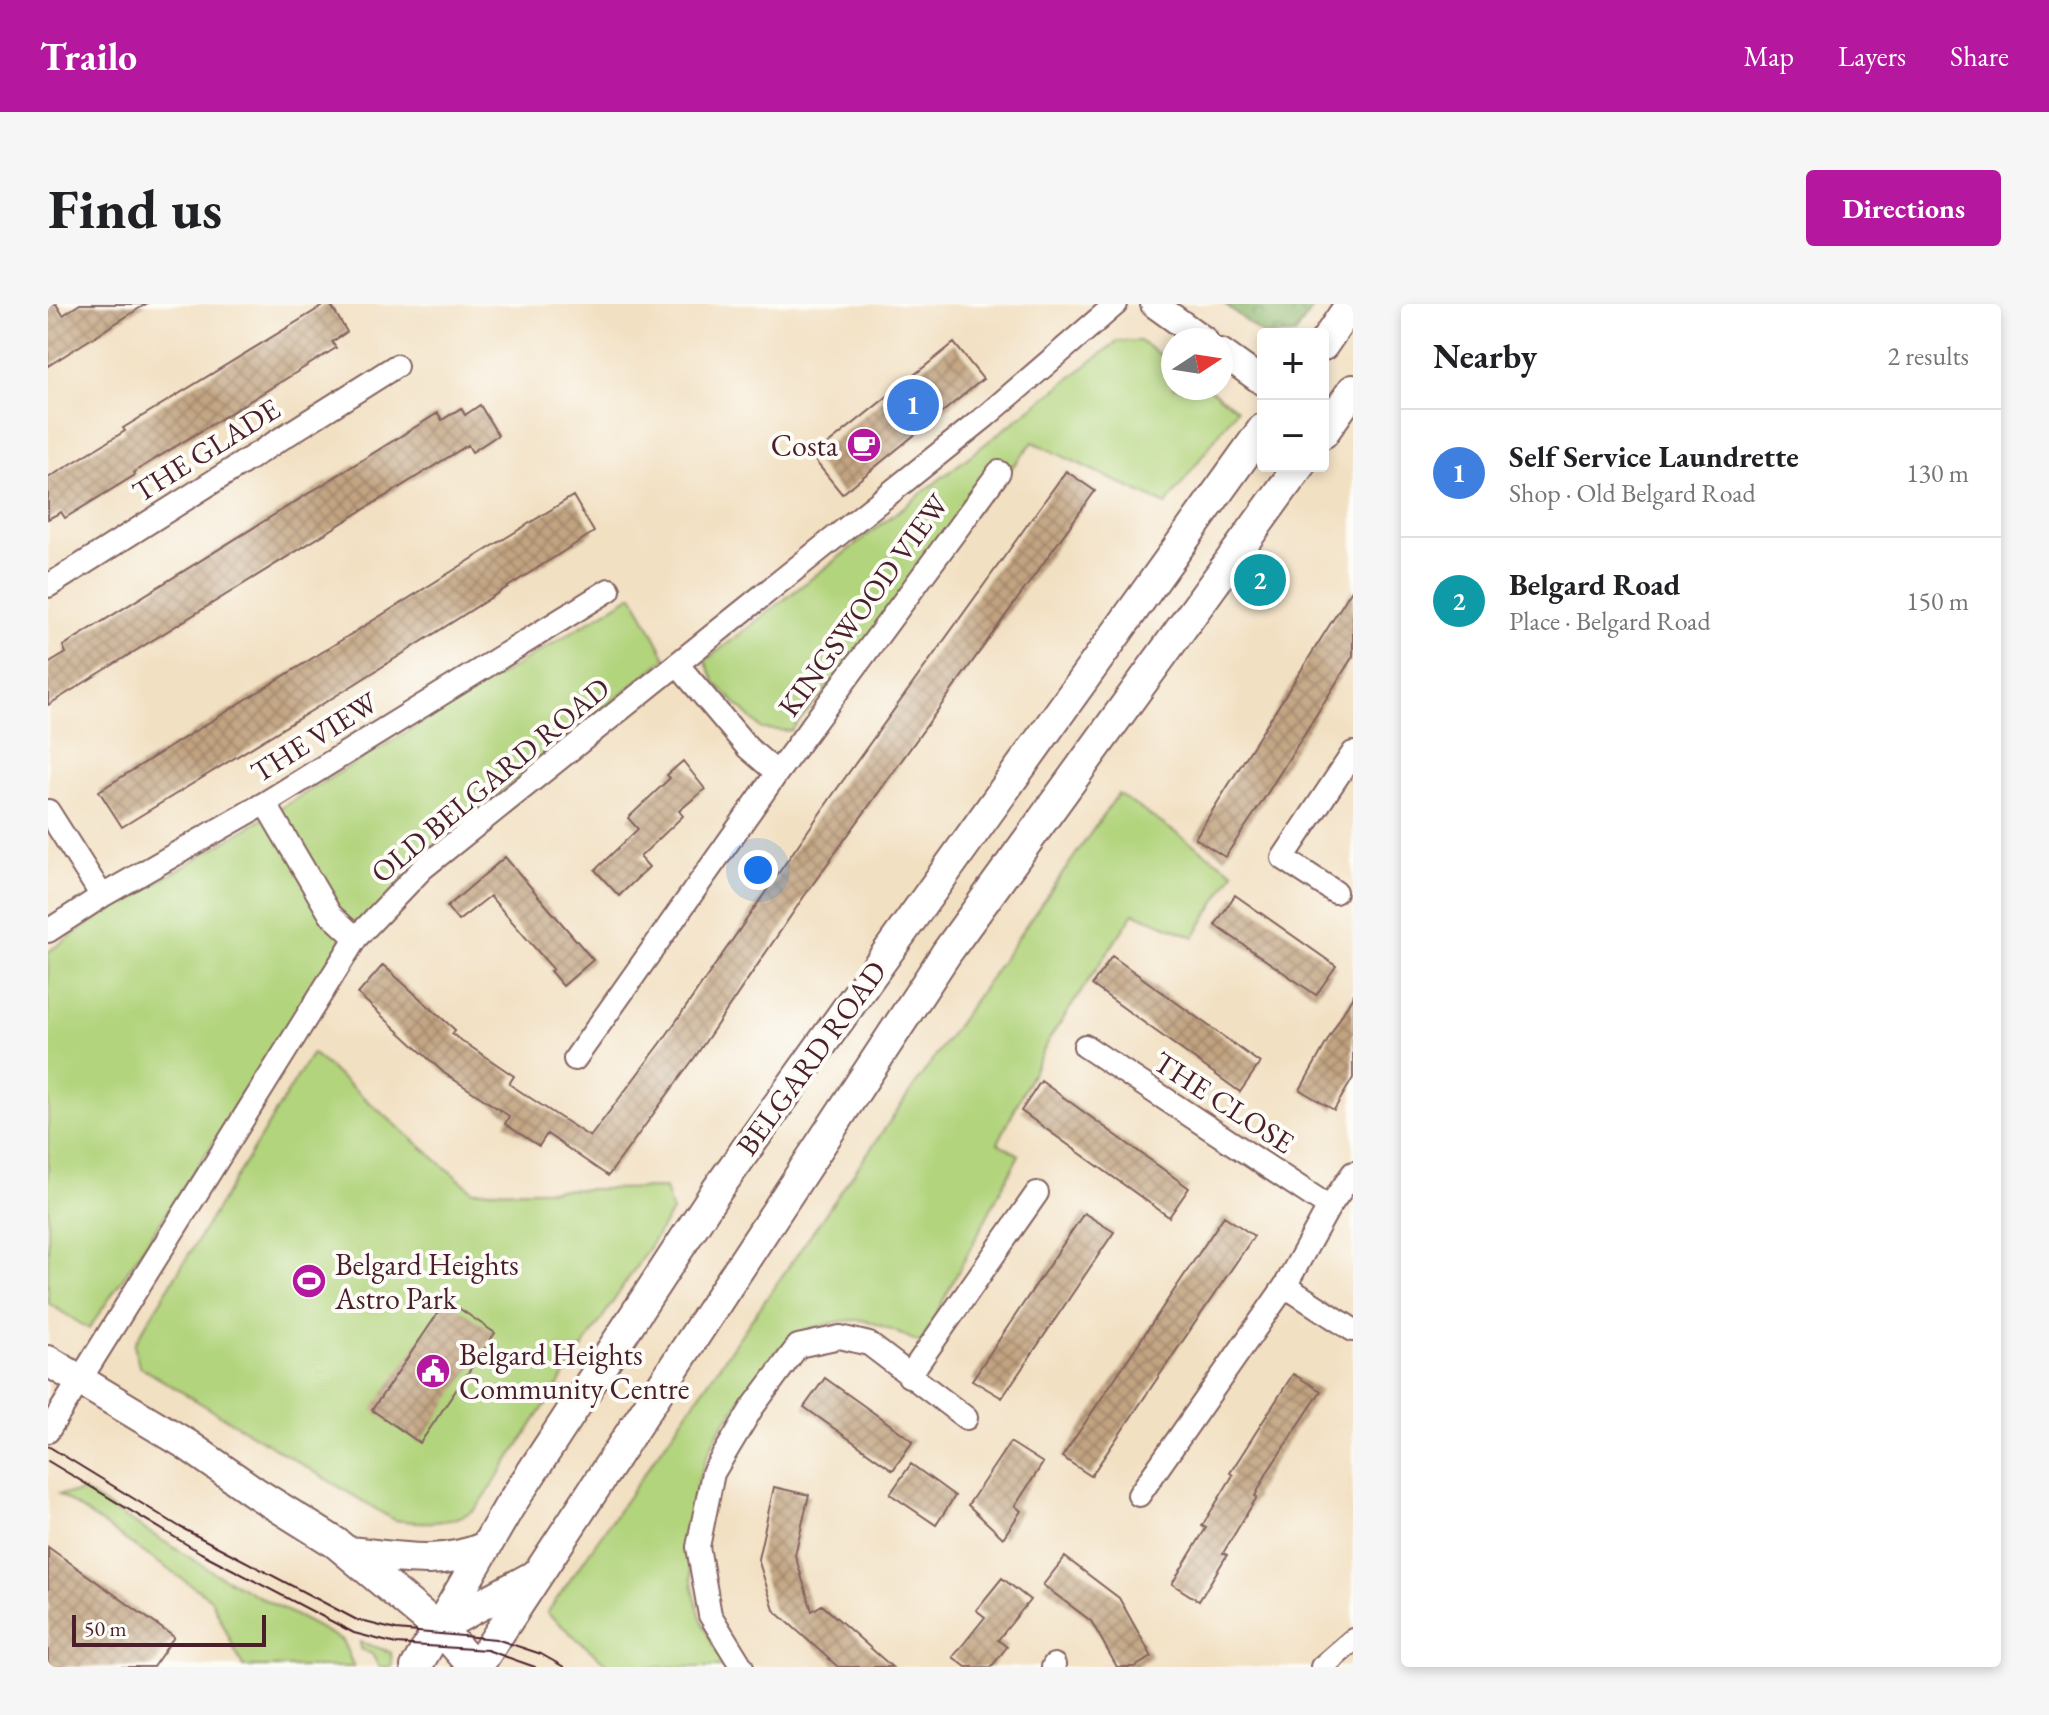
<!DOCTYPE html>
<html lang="en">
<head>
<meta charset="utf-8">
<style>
	:root { --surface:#fff; --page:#f6f6f6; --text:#202124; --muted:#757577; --line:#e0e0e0; --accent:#b5179e }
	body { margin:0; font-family:"EB Garamond",serif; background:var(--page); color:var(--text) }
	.controls { position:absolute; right:24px; top:24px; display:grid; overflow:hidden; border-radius:8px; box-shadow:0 4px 12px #0003 }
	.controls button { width:72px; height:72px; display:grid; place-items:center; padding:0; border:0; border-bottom:2px solid var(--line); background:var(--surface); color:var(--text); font:40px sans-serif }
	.compass { position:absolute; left:1113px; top:24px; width:72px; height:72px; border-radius:50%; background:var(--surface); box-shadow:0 4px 12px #0003; rotate:78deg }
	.scale { position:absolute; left:24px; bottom:20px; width:194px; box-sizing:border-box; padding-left:8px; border:4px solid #4a1f2b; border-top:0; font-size:22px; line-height:28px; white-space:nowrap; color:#4a1f2b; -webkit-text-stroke:6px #fdfcf7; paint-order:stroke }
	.you { position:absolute; left:710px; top:566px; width:28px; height:28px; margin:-20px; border:6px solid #fff; border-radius:50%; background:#1a73e8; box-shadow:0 0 0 12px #1a73e833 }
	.badge { display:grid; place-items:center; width:52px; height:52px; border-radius:50%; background:var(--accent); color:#fff; font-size:26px; font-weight:700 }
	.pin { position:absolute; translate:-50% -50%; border:4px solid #fff; box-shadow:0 2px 8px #0006 }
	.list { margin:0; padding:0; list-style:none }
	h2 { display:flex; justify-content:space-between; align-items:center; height:104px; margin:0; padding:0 32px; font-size:34px }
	h2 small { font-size:26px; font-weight:400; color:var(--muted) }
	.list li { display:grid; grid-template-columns:52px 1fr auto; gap:24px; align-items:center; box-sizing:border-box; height:128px; padding:0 32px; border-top:2px solid var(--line) }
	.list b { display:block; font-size:30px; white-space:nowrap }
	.list p { margin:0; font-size:26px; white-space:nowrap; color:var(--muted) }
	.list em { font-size:26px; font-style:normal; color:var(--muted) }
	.map { position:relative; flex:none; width:1305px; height:1363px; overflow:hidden; border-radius:8px }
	header { display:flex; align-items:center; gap:48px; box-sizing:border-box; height:112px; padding:0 40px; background:var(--accent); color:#fff }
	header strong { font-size:38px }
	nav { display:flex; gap:44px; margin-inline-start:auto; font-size:28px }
	.intro { display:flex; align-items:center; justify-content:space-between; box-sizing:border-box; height:192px; padding:0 48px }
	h1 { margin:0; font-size:56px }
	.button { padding:20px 36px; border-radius:8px; background:var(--accent); color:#fff; font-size:28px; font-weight:700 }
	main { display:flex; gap:48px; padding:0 48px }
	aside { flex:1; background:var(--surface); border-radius:8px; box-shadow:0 4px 12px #0003 }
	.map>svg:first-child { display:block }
	.green { fill:#b2d47d; stroke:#7e7a54; stroke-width:2 }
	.forest { fill:url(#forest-crowns); stroke:#6c6a4c; stroke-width:2 }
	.building { fill:url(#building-cross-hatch) }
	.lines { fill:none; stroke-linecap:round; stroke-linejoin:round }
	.minor-casing { stroke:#856360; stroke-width:26 }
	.tertiary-casing { stroke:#856360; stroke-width:30 }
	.secondary-casing { stroke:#856360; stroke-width:34 }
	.minor { stroke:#fff; stroke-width:22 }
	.tertiary { stroke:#fff; stroke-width:26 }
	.secondary { stroke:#fff; stroke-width:30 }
	.tram { stroke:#4a1f2b; stroke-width:2 }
	.labels { text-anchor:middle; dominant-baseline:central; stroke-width:8; stroke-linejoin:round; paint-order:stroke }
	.poi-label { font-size:30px; fill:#4a1f2b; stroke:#fdfcf7; text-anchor:start }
	.street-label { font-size:30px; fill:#4a1f2b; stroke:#fdfcf7 }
</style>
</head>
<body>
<header>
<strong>Trailo</strong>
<nav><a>Map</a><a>Layers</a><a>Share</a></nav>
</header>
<div class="intro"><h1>Find us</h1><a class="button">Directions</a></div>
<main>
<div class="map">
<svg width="1305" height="1363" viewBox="0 0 1305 1363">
	<defs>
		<pattern id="forest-crowns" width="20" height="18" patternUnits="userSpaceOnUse" patternTransform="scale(2)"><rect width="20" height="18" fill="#8db66c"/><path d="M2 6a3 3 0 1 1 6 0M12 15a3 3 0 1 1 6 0" fill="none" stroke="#759359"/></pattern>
		<pattern id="building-cross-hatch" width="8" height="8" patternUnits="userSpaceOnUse" patternTransform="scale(2)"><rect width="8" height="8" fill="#c2a481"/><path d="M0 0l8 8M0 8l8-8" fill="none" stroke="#a0856a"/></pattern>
	</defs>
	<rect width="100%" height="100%" fill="#fdfcf7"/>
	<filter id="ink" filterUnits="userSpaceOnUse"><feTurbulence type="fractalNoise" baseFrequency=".0125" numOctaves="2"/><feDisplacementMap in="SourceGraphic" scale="16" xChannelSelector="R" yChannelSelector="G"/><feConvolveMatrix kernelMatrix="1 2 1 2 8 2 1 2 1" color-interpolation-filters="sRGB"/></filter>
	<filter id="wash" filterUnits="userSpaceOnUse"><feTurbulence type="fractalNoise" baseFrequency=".006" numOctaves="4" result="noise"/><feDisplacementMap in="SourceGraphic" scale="32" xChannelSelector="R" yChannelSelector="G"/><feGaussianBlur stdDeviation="1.8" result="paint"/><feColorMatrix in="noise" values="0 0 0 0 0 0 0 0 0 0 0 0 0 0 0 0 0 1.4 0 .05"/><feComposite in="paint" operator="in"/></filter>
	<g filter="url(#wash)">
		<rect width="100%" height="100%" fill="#f2e0c2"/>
		<!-- green -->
		<path class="green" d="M 1070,37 L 1092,37 L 1125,60 L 1125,84 L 1160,84 L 1189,105 L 1118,201 L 985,138 L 743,427 L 714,425 L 668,380 L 657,357 Z
			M 585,291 L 618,354 L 367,557 L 240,727 L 41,1025 L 0,999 L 0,648 L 39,621 Z
			M 1070,490 L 1186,568 L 1146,633 L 1086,609 L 1000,737 L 950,839 L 971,851 L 873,1039 C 858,1033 826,1016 811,1016 C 786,1016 750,1026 732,1044 C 721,1055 713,1070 703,1083 C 693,1097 680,1112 671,1127 C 631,1201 629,1293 679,1363 L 562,1363 L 499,1309 Z
			M 264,749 L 425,887 L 617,884 L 624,908 L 446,1179 C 440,1187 434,1198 427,1205 C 404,1222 372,1219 346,1216 L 91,1062 L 86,1040 Z
			M 33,1186 L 170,1271 L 294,1336 L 306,1363 L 195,1363 L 163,1295 L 11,1190 L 30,1189 Z
			M 312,1338 L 343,1348 L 344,1363 L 331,1363 L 324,1350 L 312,1345 Z"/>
		<!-- forest -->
		<path class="forest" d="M 1177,0 L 1268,0 L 1247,30 L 1215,31 Z"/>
		<g id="blocks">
			<!-- building -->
			<path class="building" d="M 0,0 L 8,0 L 15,11 L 32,0 L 98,0 L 0,62 Z
				M 278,0 L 282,0 L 299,28 L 284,38 L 288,44 L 86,168 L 87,171 L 17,214 L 13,208 L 0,215 L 0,174 L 77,127 L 75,124 Z
				M 906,39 L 935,75 L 794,190 L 764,153 Z
				M 432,101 L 450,131 L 424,148 L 420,141 L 0,401 L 0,360 L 18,349 L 15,342 L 390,109 L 394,116 L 413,104 L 417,111 Z
				M 1018,167 L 1047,187 L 757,591 L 647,753 L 560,872 L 499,830 L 491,842 L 457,820 L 461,812 L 396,769 L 310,690 L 335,661 L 407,726 L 404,730 L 466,772 L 461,780 L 542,833 L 613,739 L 786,489 Z
				M 525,192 L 546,228 L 307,380 L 74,523 L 51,487 Z
				M 1305,284 L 1305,352 L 1212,501 L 1177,553 L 1147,534 Z
				M 635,457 L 657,485 L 631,507 L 635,512 L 592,553 L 601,563 L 571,592 L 547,566 L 590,525 L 580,514 L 622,474 L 619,471 Z
				M 457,553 L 545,656 L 515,682 L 502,667 L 505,665 L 442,592 L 410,617 L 399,603 Z
				M 1187,591 L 1288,662 L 1268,691 L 1167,621 Z
				M 1064,652 L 1212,759 L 1192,788 L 1044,681 Z
				M 1305,691 L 1305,774 L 1286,806 L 1252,786 Z
				M 993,777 L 1141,884 L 1121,913 L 973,807 Z
				M 1036,909 L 1066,928 L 954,1094 L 924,1076 Z
				M 1176,912 L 1206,932 L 1043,1172 L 1014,1153 Z
				M 399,996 L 447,1029 L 372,1139 L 324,1106 Z
				M 1245,1070 L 1273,1087 L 1220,1167 L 1207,1192 L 1209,1193 L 1175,1249 L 1179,1251 L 1151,1297 L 1124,1280 L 1158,1224 L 1154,1222 L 1185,1171 L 1182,1169 Z
				M 777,1074 L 865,1137 L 845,1166 L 756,1103 Z
				M 962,1138 L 995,1159 L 967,1202 L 973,1207 L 955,1234 L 920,1201 Z
				M 863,1160 L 907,1192 L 888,1221 L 842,1190 Z
				M 726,1183 L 761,1191 L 747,1251 L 764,1307 L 774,1301 L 844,1363 L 790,1363 L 726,1306 L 710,1255 Z
				M 0,1243 L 126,1333 L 105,1363 L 0,1363 Z
				M 1017,1253 L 1071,1294 L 1104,1353 L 1086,1363 L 1069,1363 L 1043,1317 L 995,1281 Z
				M 954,1274 L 982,1296 L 950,1336 L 959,1343 L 943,1363 L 918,1363 L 905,1353 L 937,1313 L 928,1306 Z"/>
		</g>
	</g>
	<g filter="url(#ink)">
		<use href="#blocks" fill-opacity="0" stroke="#856360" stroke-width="2"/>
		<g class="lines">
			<!-- minor casing -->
			<g class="minor-casing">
				<path id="minor" d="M 0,282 L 348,62
					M 629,360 L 700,444 L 729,469
					M 217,499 L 282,610 L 308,634
					M 0,507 L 54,592
					M 1287,588 L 1235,554 L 1305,449
					M 0,627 L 54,592 L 217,499 L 561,286
					M 1037,742 L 1281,903
					M 527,755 L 729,469 L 951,168
					M 1237,982 L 1305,1026
					M 861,1072 L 989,889
					M 0,1127 L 308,634 L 375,564 L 938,112 L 1068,0
					M 1091,1191 L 1237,982 L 1281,903 L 1305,869
					M 694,1363 L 662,1311 L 650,1243 L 665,1169 L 704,1104 L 750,1042 L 792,1033 L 821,1040 L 918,1114
					M 1005,1363 L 1006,1361
					M 1274,1363 L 1305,1336"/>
			</g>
			<!-- tertiary casing -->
			<g class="tertiary-casing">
				<path id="tertiary" d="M 1106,0 L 1156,36
					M 1173,48 L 1215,78"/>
			</g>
			<!-- secondary casing -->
			<g class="secondary-casing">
				<path id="secondary" d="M 1275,41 L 1303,0
					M 1275,129 L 1305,86
					M 0,1057 L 138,1140 L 208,1189 L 288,1239 L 397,1330 L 426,1363
					M 301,1248 C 350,1253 391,1263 438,1243
					M 390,1324 L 488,1271
					M 368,1363 L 461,1203 L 669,886 L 1215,125
					M 429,1363 L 899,648 L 1251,162"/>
			</g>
			<!-- minor -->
			<use href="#minor" class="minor"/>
			<!-- tertiary -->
			<use href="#tertiary" class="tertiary"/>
			<!-- secondary -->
			<use href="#secondary" class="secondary"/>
			<!-- tram -->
			<path class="tram" d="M 0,1142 L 132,1223 L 309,1316 L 348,1326 L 448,1335 L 493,1350 L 516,1363
				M 0,1157 L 153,1249 L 306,1329 L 348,1340 L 439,1346 L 487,1363"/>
		</g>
	</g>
	<!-- icons -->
	<defs>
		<g id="cafe-disc" transform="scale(1.8)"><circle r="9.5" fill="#b5179e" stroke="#fdfcf7"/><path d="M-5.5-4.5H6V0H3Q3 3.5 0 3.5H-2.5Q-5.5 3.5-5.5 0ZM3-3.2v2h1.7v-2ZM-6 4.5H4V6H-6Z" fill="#fff"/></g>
		<g id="stadium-disc" transform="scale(1.8)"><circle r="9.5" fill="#b5179e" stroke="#fdfcf7"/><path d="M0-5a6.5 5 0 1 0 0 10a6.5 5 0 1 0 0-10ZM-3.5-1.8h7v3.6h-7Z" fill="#fff"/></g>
		<g id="civic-disc" transform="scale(1.8)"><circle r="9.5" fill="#b5179e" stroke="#fdfcf7"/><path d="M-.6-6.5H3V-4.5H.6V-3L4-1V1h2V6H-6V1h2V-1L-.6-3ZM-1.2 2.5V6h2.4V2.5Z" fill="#fff"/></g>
	</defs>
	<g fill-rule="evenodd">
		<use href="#cafe-disc" x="816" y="141"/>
		<use href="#stadium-disc" x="261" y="977"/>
		<use href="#civic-disc" x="385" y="1067"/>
	</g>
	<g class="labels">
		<!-- poi labels -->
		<g class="poi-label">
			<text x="790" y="141" text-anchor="end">Costa</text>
			<text x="287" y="960">Belgard Heights<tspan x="287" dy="34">Astro Park</tspan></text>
			<text x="411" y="1050">Belgard Heights<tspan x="411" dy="34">Community Centre</tspan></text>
		</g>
		<!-- street labels -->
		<g class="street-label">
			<text transform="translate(158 146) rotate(-32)">THE GLADE</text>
			<text transform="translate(815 301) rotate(-54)">KINGSWOOD VIEW</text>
			<text transform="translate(266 433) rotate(-32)">THE VIEW</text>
			<text transform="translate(442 476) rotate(-40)">OLD BELGARD ROAD</text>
			<text transform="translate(763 754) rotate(-54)">BELGARD ROAD</text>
			<text transform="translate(1176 798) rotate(33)">THE CLOSE</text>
		</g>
	</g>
</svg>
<div class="controls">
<button>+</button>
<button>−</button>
</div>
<svg class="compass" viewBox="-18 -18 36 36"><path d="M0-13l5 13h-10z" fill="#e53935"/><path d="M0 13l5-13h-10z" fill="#757577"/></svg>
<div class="scale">50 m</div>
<div class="you"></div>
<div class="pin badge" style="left:865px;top:101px;background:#3f7fe0">1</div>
<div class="pin badge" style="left:1212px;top:276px;background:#0f9aa8">2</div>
</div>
<aside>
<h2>Nearby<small>2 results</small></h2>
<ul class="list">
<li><span class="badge" style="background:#3f7fe0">1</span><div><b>Self Service Laundrette</b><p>Shop · Old Belgard Road</p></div><em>130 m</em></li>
<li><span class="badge" style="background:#0f9aa8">2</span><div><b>Belgard Road</b><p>Place · Belgard Road</p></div><em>150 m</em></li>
</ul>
</aside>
</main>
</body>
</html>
